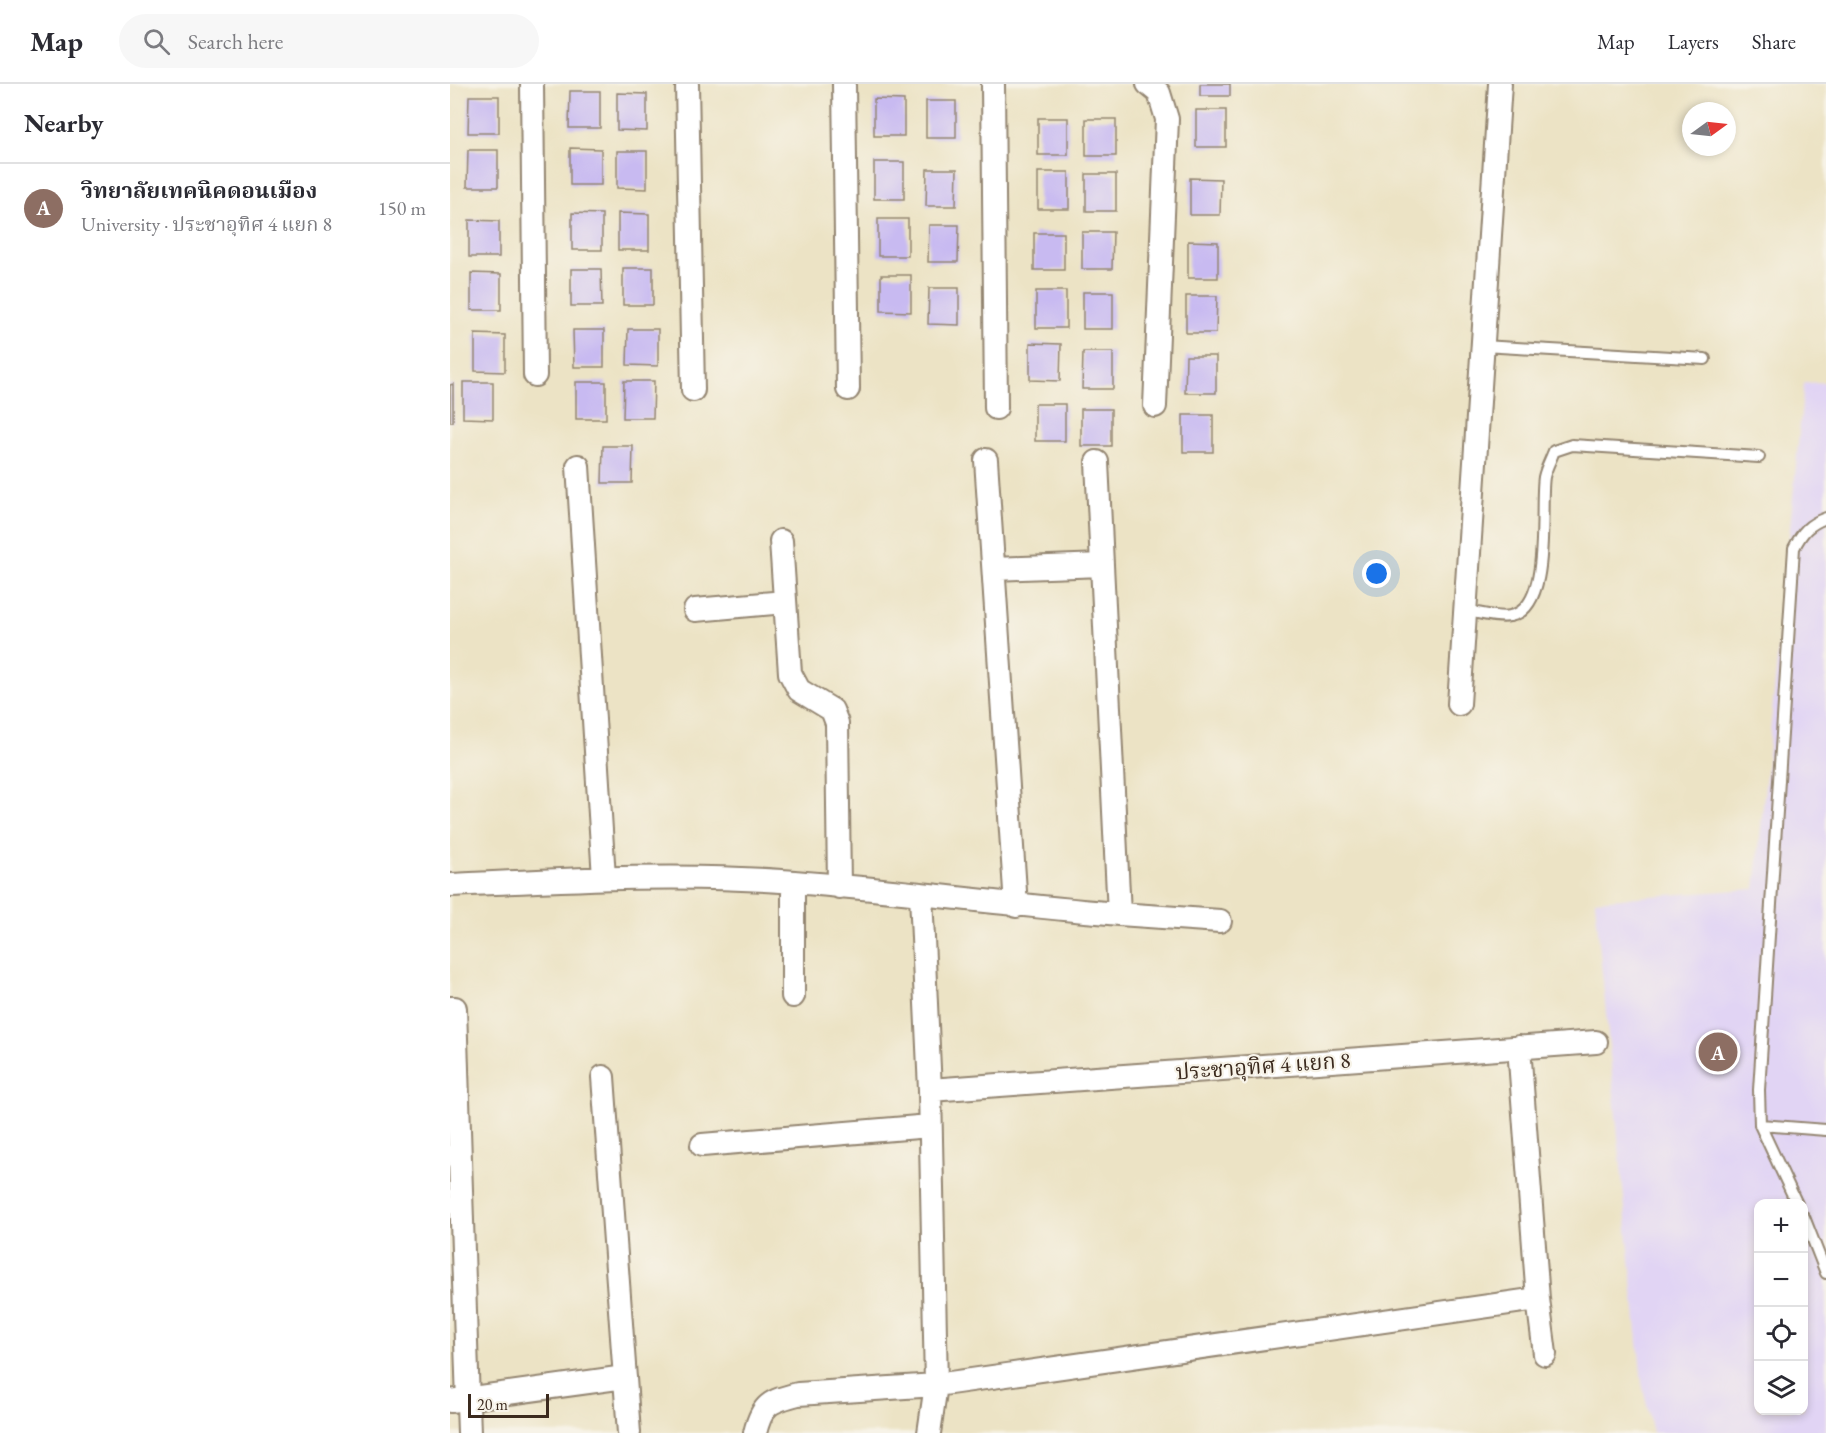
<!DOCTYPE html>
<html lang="en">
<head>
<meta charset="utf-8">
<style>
	:root { --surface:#fff; --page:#f7f7f7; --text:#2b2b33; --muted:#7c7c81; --line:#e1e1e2; --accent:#d1495b }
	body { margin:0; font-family:"EB Garamond","Noto Serif Thai",serif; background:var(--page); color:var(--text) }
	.controls { position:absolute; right:18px; bottom:18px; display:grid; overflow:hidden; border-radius:12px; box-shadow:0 3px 9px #0003 }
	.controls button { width:54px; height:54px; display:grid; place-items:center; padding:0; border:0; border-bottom:2px solid var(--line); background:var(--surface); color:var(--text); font:30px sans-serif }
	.compass { position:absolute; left:1232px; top:18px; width:54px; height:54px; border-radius:50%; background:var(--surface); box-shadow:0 3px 9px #0003; rotate:75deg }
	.scale { position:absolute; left:18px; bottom:15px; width:81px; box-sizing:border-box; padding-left:6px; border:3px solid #3b2a1e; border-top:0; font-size:16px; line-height:21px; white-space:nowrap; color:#3b2a1e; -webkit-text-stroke:4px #f7f3e8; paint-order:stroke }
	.you { position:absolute; left:927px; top:490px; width:21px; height:21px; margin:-15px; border:4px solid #fff; border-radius:50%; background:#1a73e8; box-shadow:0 0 0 9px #1a73e833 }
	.badge { display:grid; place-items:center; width:39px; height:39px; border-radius:50%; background:var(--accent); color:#fff; font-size:20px; font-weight:700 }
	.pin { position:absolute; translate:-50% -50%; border:3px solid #fff; box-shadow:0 2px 6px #0006 }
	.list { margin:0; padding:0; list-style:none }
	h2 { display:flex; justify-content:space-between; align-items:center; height:78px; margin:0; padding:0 24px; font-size:26px }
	h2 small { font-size:20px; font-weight:400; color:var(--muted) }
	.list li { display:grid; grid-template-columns:39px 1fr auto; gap:18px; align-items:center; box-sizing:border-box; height:90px; padding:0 24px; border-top:2px solid var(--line) }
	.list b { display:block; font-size:22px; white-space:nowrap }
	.list p { margin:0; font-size:20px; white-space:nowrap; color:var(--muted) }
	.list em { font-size:20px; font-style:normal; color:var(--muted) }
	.icon { flex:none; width:33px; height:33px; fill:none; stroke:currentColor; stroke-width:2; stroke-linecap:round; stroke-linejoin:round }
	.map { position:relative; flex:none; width:1376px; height:1349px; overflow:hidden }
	header { display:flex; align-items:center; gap:36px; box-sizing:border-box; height:84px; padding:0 30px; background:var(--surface); border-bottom:2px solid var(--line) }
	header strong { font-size:28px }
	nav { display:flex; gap:33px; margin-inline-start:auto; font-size:21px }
	.search { width:420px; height:54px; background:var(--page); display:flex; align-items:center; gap:15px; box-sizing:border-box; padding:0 21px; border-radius:33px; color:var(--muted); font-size:22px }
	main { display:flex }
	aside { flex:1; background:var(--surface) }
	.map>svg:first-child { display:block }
	.built { fill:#e1d4f4; fill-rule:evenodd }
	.building { fill:#c8baf1 }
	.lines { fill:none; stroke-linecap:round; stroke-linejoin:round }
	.lane-casing { stroke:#948672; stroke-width:14 }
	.street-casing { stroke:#948672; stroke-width:26 }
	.lane { stroke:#fff; stroke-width:10 }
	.street { stroke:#fff; stroke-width:22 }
	.labels { text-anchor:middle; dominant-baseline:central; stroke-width:4.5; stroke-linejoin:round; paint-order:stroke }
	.street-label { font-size:22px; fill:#3b2a1e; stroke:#f7f3e8 }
</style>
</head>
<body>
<header>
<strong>Map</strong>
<div class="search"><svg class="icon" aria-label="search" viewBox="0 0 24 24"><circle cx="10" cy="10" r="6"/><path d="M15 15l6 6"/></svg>Search here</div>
<nav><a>Map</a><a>Layers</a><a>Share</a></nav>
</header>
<main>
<aside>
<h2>Nearby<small></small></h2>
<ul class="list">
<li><span class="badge" style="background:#8d6e63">A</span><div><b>วิทยาลัยเทคนิคดอนเมือง</b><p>University · ประชาอุทิศ 4 แยก 8</p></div><em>150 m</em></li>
</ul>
</aside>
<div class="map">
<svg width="1376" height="1349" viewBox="0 0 1376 1349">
	<rect width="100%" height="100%" fill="#f7f3e8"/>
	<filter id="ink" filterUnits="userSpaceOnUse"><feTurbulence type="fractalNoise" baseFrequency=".0167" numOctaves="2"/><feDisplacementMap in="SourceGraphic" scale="12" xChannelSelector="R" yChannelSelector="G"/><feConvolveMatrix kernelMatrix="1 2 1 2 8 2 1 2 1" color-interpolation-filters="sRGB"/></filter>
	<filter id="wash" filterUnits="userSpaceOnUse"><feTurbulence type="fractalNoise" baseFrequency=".008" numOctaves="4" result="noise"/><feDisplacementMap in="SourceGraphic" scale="24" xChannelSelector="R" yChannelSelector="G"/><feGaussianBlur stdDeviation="1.35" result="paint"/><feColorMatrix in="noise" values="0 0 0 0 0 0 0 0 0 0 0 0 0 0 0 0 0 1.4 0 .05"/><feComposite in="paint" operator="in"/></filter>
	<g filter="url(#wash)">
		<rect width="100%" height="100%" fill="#ece3c5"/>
		<!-- built -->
		<path class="built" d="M 1376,298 L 1376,1349 L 1203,1349 L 1192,1299 L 1145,816 L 1305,805 L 1354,299 ZM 1308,1120 L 1354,1120 L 1354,1326 L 1308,1326 Z"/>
		<g id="blocks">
			<!-- building -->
			<path class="building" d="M 750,0 L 780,0 L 780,12 L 750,12 Z
				M 120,7 L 150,7 L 150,44 L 119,44 Z
				M 167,9 L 197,10 L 197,47 L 167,46 Z
				M 19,12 L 49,12 L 49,49 L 18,49 Z
				M 424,15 L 454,16 L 454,52 L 424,52 Z
				M 476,17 L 506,17 L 506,54 L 476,54 Z
				M 746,26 L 776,26 L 776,63 L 746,63 Z
				M 588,34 L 618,34 L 618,71 L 588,71 Z
				M 636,35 L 666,35 L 666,72 L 636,72 Z
				M 120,64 L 151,65 L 151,101 L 120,101 Z
				M 18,66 L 48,66 L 48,103 L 17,103 Z
				M 167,67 L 197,67 L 197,105 L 167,104 Z
				M 424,78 L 454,78 L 454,115 L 424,115 Z
				M 477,85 L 507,85 L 506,122 L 476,122 Z
				M 588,88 L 619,88 L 619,125 L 588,125 Z
				M 636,90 L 666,90 L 666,127 L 636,127 Z
				M 740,94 L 771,95 L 770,131 L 740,131 Z
				M 122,129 L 152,130 L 152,166 L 122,166 Z
				M 168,129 L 199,130 L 199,166 L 168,166 Z
				M 428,135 L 458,135 L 458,172 L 428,172 Z
				M 19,136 L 49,137 L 49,173 L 19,173 Z
				M 479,141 L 509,141 L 508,178 L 478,178 Z
				M 632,148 L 663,148 L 662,185 L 632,185 Z
				M 584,149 L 614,149 L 614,186 L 584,186 Z
				M 738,157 L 768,158 L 768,194 L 738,194 Z
				M 173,184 L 203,184 L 203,221 L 173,221 Z
				M 121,185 L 151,185 L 152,222 L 121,222 Z
				M 21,189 L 51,190 L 51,226 L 21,226 Z
				M 431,191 L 461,191 L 461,228 L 431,227 Z
				M 479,204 L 509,204 L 509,241 L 478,240 Z
				M 586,207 L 616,207 L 616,244 L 586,244 Z
				M 633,208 L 663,208 L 663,245 L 633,245 Z
				M 736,212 L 767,212 L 766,249 L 736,249 Z
				M 178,245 L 208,245 L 208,282 L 177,281 Z
				M 123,246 L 154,246 L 154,283 L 124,283 Z
				M 25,250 L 55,251 L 55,288 L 25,287 Z
				M 580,259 L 611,260 L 610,297 L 580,296 Z
				M 633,268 L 663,268 L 663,305 L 632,305 Z
				M 736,272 L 766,272 L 766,309 L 735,309 Z
				M 174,297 L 204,297 L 203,334 L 173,334 Z
				M 13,298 L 43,298 L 43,335 L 13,334 Z
				M 126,298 L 156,298 L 156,335 L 126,335 Z
				M 3,300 L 3,338 L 0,338 L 0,301 Z
				M 585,320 L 615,320 L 615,357 L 585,357 Z
				M 631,325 L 661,325 L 661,362 L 631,362 Z
				M 733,331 L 763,331 L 763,368 L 733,368 Z
				M 153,362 L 183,362 L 182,399 L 152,399 Z"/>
		</g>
	</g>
	<g filter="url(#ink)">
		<use href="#blocks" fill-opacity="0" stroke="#948672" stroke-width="1.5"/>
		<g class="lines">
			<!-- lane casing -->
			<g class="lane-casing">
				<path id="lane" d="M 1033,262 L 1255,275
					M 1015,527 C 1028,528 1048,535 1060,532 C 1103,525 1089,424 1094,393 C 1096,384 1101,375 1104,367 L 1122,361 L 1309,373
					M 1310,1041 L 1376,1046
					M 1347,1120 L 1310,1041 L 1309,1006 L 1344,464 C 1352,448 1359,440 1376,434
					M 1354,1133 L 1376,1189"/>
			</g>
			<!-- street casing -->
			<g class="street-casing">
				<path id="street" d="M 82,0 L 85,291
					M 237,0 L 243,306
					M 394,0 L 398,305
					M 543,0 L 546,324
					M 698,0 L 709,9 L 717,35 L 705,322
					M 536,376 L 566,822
					M 128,382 L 154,794
					M 331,457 L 340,589 L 349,606 L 382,626 L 387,639 L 389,803
					M 544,485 L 652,481
					M 245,526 L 335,518
					M 1009,620 L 1050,0
					M 343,798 L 343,912
					M 0,801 C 110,796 221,789 331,797 C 444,805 556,821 669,830 L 647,378
					M 471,811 L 480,1006 L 486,1301 L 479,1349
					M 669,830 L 770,837
					M 0,924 L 5,924 L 19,1349
					M 1069,963 L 1088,1215 L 1095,1270
					M 153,993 L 179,1349
					M 480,1006 L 1146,958
					M 252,1061 L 480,1042
					M 0,1317 L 175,1293
					M 305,1349 C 312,1320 320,1317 348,1310 L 486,1301 L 1088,1215"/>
			</g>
			<!-- lane -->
			<use href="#lane" class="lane"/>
			<!-- street -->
			<use href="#street" class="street"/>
		</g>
	</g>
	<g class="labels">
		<!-- street labels -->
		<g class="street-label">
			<text transform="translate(813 982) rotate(-4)">ประชาอุทิศ 4 แยก 8</text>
		</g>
	</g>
</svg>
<div class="controls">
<button>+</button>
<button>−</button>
<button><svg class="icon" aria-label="locate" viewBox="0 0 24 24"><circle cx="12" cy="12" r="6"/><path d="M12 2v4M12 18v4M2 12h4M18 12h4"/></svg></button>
<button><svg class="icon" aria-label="layers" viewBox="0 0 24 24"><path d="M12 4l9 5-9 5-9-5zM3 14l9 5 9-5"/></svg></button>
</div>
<svg class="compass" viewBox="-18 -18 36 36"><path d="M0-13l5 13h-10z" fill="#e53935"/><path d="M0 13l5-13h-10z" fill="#7c7c81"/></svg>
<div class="scale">20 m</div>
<div class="you"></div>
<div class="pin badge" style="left:1268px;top:968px;background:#8d6e63">A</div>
</div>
</main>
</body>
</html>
